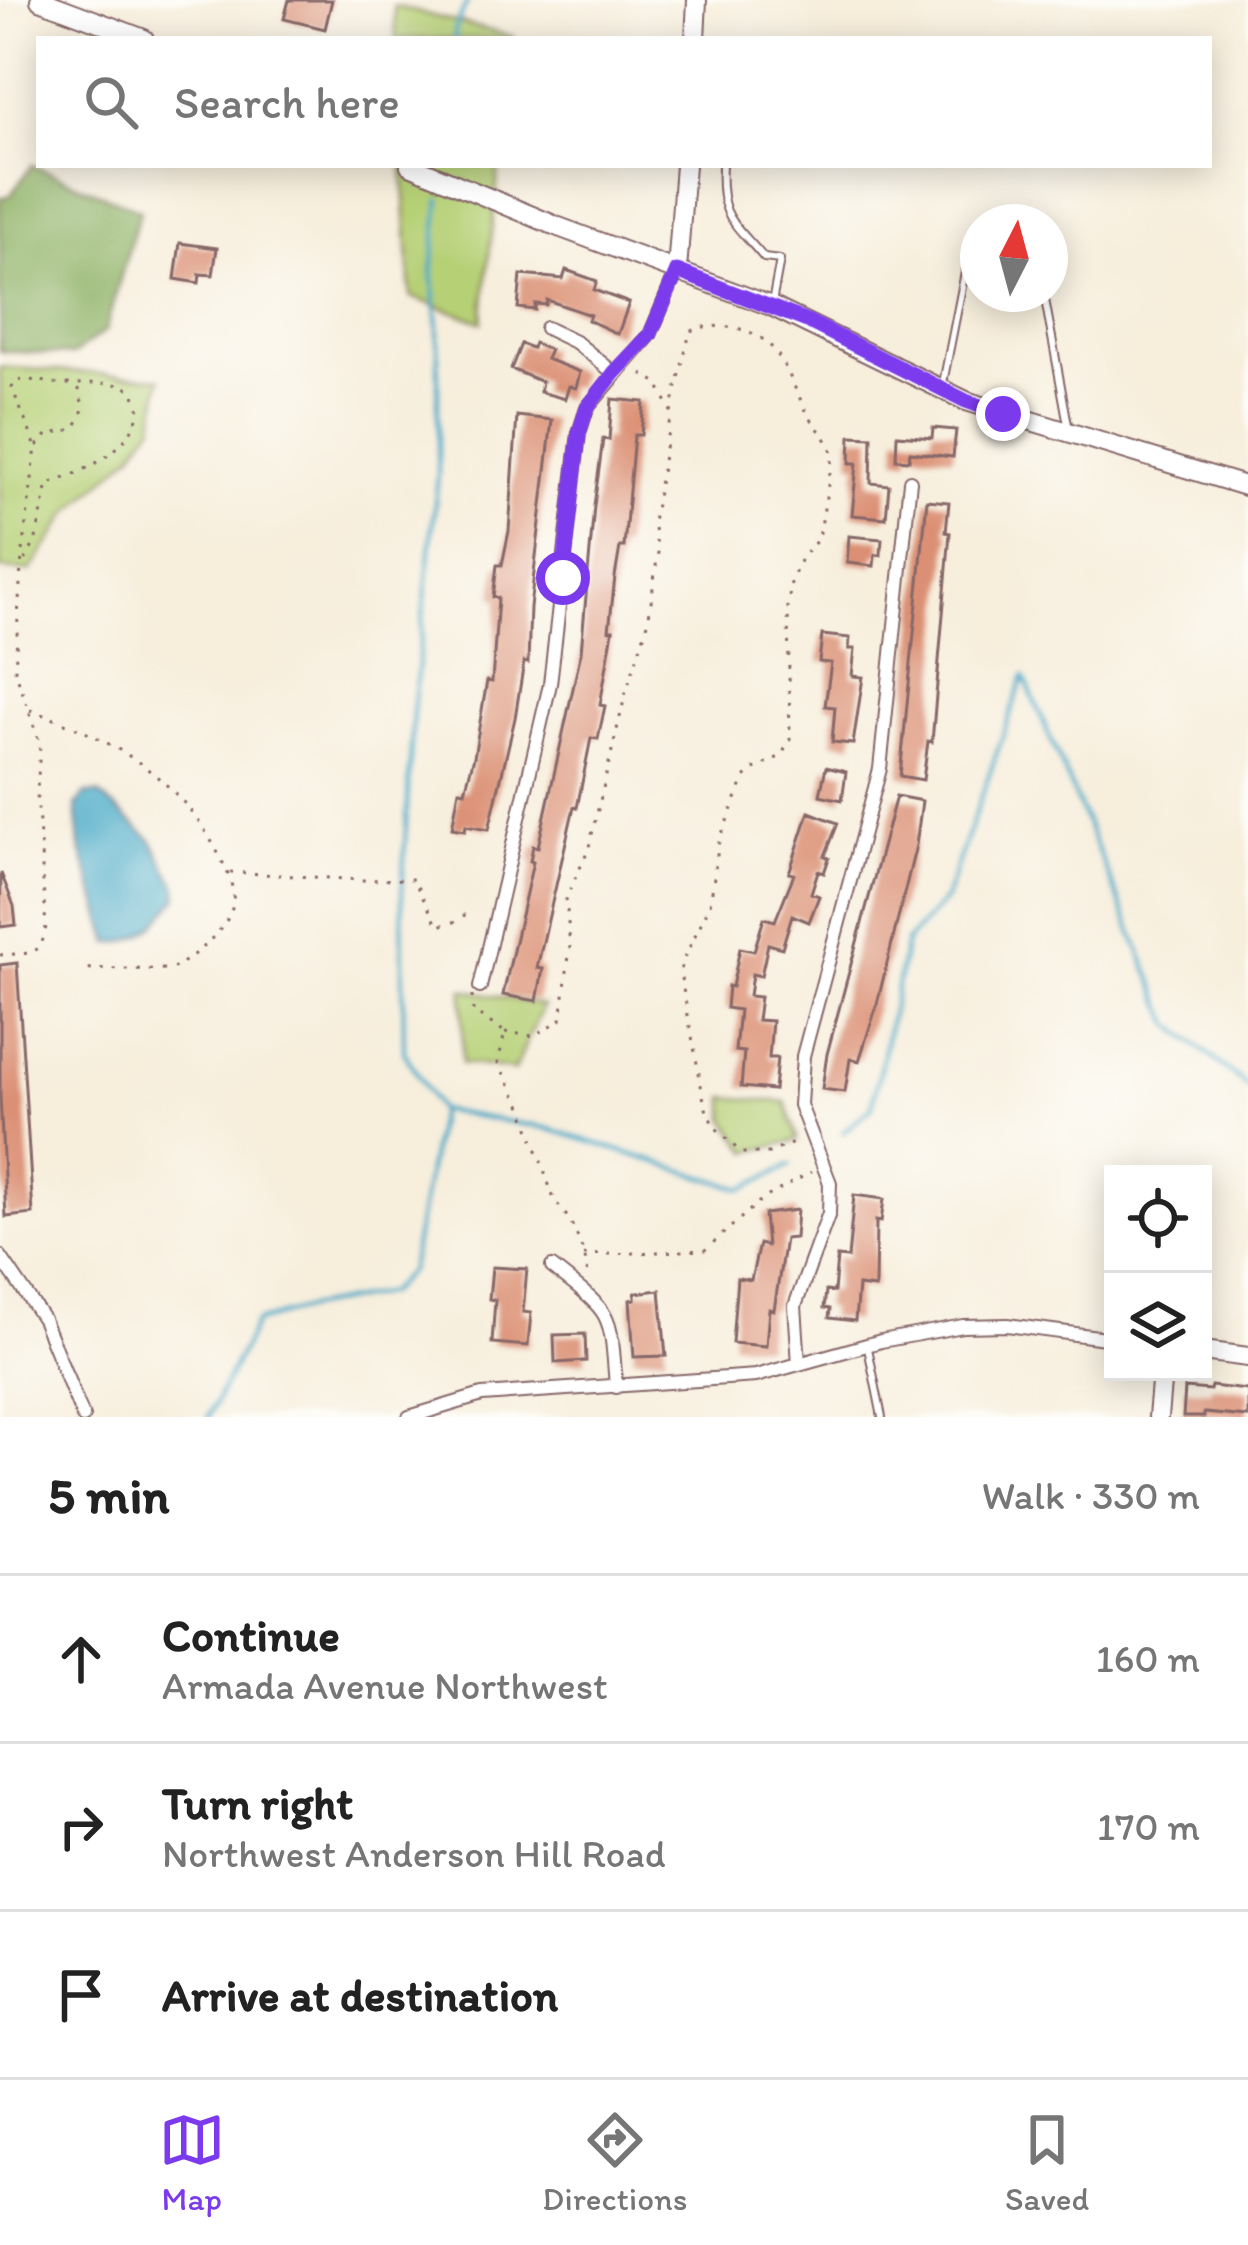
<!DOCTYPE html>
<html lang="en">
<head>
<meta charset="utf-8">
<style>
	:root { --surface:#fff; --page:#f2f2f2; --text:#222; --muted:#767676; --line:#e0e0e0; --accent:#7c3aed }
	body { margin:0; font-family:Itim,sans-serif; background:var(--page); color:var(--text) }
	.controls { position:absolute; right:36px; bottom:36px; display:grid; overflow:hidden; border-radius:0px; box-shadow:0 6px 30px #0003 }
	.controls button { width:108px; height:108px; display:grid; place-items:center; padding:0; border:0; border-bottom:3px solid var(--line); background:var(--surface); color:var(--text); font:60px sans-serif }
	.compass { position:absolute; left:960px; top:204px; width:108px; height:108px; border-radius:50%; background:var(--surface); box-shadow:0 6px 30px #0003; rotate:6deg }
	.stop { position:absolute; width:36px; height:36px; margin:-27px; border:9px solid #7c3aed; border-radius:50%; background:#fff }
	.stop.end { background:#7c3aed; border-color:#fff; box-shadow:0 3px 12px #0008 }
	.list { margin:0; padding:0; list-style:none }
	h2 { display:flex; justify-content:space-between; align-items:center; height:156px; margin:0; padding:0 48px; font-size:51px }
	h2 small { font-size:39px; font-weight:400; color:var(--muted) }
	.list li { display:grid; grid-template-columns:78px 1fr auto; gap:36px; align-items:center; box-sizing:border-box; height:168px; padding:0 48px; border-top:3px solid var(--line) }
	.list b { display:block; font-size:45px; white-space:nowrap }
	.list p { margin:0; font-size:39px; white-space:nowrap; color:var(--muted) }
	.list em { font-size:39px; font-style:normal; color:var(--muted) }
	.icon { flex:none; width:66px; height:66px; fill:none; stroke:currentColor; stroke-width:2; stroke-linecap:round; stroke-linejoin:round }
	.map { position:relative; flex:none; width:1248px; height:1417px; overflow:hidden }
	.search { position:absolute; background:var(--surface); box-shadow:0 6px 30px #0003; left:36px; right:36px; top:36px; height:132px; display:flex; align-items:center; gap:30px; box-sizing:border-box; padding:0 42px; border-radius:0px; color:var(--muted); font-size:45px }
	.sheet { height:660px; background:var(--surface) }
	nav { display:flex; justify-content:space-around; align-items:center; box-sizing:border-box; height:168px; border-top:3px solid var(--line); background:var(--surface); font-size:33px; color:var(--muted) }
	nav a { display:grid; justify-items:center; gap:6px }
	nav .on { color:var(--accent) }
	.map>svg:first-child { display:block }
	.green { fill:#b6d076; stroke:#807850; stroke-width:3 }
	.forest { fill:#90b267; stroke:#6d6849; stroke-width:3 }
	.water { fill:#49aac8; stroke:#4a647a; stroke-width:3 }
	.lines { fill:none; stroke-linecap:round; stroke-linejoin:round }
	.stream { stroke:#49aac8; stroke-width:4.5 }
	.building { fill:#db9074 }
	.lane-casing { stroke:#876769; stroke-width:10 }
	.street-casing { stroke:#876769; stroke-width:16 }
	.secondary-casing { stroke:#876769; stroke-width:22 }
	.path { stroke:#876769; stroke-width:3; stroke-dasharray:3 9; stroke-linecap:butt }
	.lane { stroke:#fff; stroke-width:6 }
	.street { stroke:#fff; stroke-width:12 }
	.secondary { stroke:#fff; stroke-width:18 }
	.route { stroke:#7c3aed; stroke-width:15 }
</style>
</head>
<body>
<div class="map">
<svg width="1248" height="1417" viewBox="0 0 1248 1417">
	<rect width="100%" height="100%" fill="#fdfcf7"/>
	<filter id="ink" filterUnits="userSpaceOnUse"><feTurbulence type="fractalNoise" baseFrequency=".00833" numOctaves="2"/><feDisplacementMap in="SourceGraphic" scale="24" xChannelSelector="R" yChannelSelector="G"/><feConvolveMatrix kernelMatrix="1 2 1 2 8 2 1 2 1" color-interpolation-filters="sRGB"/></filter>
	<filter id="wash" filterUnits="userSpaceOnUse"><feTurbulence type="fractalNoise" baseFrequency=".004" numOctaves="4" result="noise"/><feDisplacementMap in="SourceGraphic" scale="48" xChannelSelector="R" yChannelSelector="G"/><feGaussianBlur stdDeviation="2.7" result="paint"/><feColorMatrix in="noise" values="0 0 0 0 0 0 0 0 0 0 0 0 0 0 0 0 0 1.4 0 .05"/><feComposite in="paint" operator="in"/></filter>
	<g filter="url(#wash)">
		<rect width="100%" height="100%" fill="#f7eedc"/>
		<!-- green -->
		<path class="green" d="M 394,6 L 514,37 L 514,39 L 396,39 Z
			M 403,165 L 499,165 L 482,322 L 411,297 Z
			M 0,367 L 161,378 L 154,425 L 132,454 L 69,513 L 31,571 L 0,569 Z
			M 463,989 L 543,1006 L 514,1070 L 462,1063 Z
			M 726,1097 L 786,1102 L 798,1140 L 749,1152 L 726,1120 Z"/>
		<!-- forest -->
		<path class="forest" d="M 32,165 L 140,210 L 105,331 L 73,355 L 0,351 L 0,197 L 10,196 Z"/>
		<!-- water -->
		<path class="water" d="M 85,794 L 99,794 L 151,839 L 177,886 L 178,897 C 159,922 143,944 110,943 L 80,847 L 76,806 Z"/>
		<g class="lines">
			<!-- stream -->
			<path class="stream" d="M 455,39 L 455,29 L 468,0
				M 1024,676 L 1171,1024 L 1248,1087
				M 439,1110 L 546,1128 L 743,1189 L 791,1165
				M 843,1132 L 872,1107 L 906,942 L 945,899 L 1024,676
				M 208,1417 L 256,1322 L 307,1308 L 388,1293 L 410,1270 L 439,1110 L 404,1052 L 402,892 L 413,712 L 438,475 L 438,327 L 432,271 L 440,200"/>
		</g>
		<g id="blocks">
			<!-- building -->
			<path class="building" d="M 289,0 L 332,0 L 325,29 L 284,19 Z
				M 180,243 L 217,248 L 213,275 L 200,274 L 199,283 L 175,279 Z
				M 566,270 L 597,281 L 594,290 L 629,303 L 618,334 L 588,320 L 590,315 L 547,300 L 546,305 L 535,304 L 535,310 L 518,308 L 521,275 L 563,279 Z
				M 534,343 L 550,350 L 546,359 L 580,372 L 576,388 L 569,386 L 565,399 L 540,392 L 542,382 L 511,369 L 521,344 L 532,348 Z
				M 612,399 L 644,402 L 641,435 L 634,435 L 624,547 L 620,547 L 615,577 L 609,630 L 613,630 L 600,705 L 605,706 L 598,739 L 591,738 L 577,808 L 574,807 L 537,968 L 543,969 L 537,1001 L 503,995 L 533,862 L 530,861 L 533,846 L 538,847 L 581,652 L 594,506 L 603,439 L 609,440 Z
				M 517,416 L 552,420 L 530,607 L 528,663 L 524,662 L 515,718 L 489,829 L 466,825 L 465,830 L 452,828 L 459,790 L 465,791 L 474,757 L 487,681 L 492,682 L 498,598 L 493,597 L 497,565 L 502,565 L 509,531 Z
				M 933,428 L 956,430 L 953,457 L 910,452 L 909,460 L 896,459 L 897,435 L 932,438 Z
				M 851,436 L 872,437 L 871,483 L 889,485 L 886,518 L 852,515 L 857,463 L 850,463 Z
				M 927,500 L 949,502 L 946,532 L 950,533 L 932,742 L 928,741 L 923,780 L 900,776 Z
				M 849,536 L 882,539 L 881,555 L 875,555 L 874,566 L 847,563 Z
				M 822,635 L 850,638 L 849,649 L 855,649 L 852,676 L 863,677 L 853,744 L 832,742 L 835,707 L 825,706 L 831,663 L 819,662 Z
				M 826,767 L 846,772 L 842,800 L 820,795 Z
				M 896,796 L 922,801 L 916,845 L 876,1008 L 859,1061 L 850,1059 L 845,1092 L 822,1089 L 827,1054 Z
				M 809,812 L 838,823 L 825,856 L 829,858 L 824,873 L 818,871 L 811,893 L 819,896 L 809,922 L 792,915 L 782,948 L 768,944 L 761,976 L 752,974 L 749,996 L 760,997 L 757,1020 L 772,1021 L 769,1058 L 777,1058 L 774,1090 L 741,1087 L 744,1052 L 735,1051 L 739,1010 L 726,1008 L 728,986 L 732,987 L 740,948 L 754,951 L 764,918 L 775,921 L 794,874 L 789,873 Z
				M 1,873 L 14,906 L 16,925 L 0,927 Z
				M 17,963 L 33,1214 L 6,1217 L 0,1096 L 0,965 Z
				M 854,1195 L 884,1199 L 881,1222 L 876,1221 L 875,1288 L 858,1286 L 855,1321 L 829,1318 L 830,1309 L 824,1308 L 826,1291 L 834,1292 L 837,1257 L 848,1258 Z
				M 797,1210 L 795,1238 L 785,1239 L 774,1310 L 769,1309 L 766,1346 L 732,1343 L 737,1278 L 751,1280 L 759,1244 L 767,1246 L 764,1214 Z
				M 492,1267 L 527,1269 L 523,1312 L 531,1313 L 528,1346 L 492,1343 L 495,1300 L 489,1299 Z
				M 660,1290 L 666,1356 L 634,1357 L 630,1300 L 635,1299 L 635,1293 Z
				M 585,1334 L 586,1361 L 555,1363 L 554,1335 Z
				M 1211,1386 L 1248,1390 L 1248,1417 L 1204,1413 L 1204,1417 L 1183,1417 L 1185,1388 L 1210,1390 Z"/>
		</g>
	</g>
	<g filter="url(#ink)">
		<use href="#blocks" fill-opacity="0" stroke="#876769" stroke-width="3"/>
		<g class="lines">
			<!-- lane casing -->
			<g class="lane-casing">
				<path id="lane" d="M 722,165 C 719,217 732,220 764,258 L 780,260 L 772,303
					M 1044,294 L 1069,430
					M 943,383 L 965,272 L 978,263
					M 868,1348 L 882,1417"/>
			</g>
			<!-- street casing -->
			<g class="street-casing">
				<path id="street" d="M 546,328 L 577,343 L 614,373
					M 480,987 L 550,684 L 579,433 L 587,408 L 650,335 L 677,271
					M 0,1256 L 43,1319 L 83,1417
					M 552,1267 C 614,1316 610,1309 616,1387
					M 799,1364 L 795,1306 L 829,1213 L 830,1183 L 800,1105 L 803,1056 L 880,769 L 910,481
					M 409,1417 L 482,1395 L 756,1376 L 881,1341 L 963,1326 L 1007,1325 L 1113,1339"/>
			</g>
			<!-- secondary casing -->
			<g class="secondary-casing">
				<path id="secondary" d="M 40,0 L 144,39
					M 695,39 L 697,0
					M 410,165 L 556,226 L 771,306 L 966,401 L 1248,487
					M 677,271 L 685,165
					M 1203,1351 L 1248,1357
					M 1158,1417 L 1162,1372"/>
			</g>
			<!-- path -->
			<path class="path" d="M 671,412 L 690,332 C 703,325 713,326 728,327 C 782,333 785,374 808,414 C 816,429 829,438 833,455 L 819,538 L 801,558 L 791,582 L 788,606 L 790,740 L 781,756 L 752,770 L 744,779 L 719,841 L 710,905 L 682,962 L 680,973 L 705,1106 L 713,1125 L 741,1153 L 769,1153 L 798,1141
				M 37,446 L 48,434 C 73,429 77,434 84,404 L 78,395 L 80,385
				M 30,710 C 114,739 182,778 222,861 C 230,877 238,896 230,914 C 220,935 195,954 177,967 C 165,972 107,967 87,969
				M 230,872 L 361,880 L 413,879 L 438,926 L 458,921 L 470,910
				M 0,955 L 30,953 L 41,947 L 46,927 L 37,794 L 40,744 L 15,670 L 21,566 L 36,447 L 12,388 L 15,381 C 32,378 47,383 64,384 C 87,385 108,379 131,389 L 139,406 C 137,448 83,473 48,484 L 35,543 L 21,566
				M 472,996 L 473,1012 L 505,1032 L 498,1063 L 521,1104 L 555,1202 C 572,1218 582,1246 588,1269 L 585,1275
				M 505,1032 L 533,1036 L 561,1020 L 570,947 L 566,898 L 588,851 L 626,692 L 648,623 L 658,552 L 653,522 L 671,412 L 658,383 L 638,372
				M 584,1255 L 705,1250 L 761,1200 L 811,1172"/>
			<!-- lane -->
			<use href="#lane" class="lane"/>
			<!-- street -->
			<use href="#street" class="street"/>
			<!-- secondary -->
			<use href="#secondary" class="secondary"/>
		</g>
	</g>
	<g class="lines" filter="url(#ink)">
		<!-- route -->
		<path class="route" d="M 563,578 L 579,433 L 587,408 L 614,373 L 650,335 L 677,271 L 807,321 L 966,401 L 1003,414"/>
	</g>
</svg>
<div class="controls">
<button><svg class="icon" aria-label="locate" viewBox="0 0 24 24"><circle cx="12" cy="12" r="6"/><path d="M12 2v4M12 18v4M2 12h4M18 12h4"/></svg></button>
<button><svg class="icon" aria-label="layers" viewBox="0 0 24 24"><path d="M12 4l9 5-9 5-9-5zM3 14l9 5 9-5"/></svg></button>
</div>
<svg class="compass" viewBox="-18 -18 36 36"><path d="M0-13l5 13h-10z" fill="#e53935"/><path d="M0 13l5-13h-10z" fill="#767676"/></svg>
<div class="stop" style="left:563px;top:578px"></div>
<div class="stop end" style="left:1003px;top:414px"></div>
<div class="search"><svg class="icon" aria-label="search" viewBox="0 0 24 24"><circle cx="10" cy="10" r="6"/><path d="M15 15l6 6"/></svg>Search here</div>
</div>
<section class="sheet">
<h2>5 min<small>Walk · 330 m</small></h2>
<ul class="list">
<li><svg class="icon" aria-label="ahead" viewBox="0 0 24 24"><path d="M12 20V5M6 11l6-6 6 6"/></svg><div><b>Continue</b><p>Armada Avenue Northwest</p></div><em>160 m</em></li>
<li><svg class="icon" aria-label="right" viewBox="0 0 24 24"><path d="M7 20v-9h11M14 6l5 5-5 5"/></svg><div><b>Turn right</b><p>Northwest Anderson Hill Road</p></div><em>170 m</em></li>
<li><svg class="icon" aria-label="arrive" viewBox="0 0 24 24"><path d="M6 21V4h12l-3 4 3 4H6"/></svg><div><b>Arrive at destination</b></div></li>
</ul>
</section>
<nav>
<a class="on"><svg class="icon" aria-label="map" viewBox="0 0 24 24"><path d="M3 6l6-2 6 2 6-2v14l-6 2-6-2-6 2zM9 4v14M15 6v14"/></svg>Map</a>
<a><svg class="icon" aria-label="directions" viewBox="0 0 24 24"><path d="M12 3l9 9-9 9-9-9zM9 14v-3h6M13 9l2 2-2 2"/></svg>Directions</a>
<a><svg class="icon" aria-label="saved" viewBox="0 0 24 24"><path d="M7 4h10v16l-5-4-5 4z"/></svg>Saved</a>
</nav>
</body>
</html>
